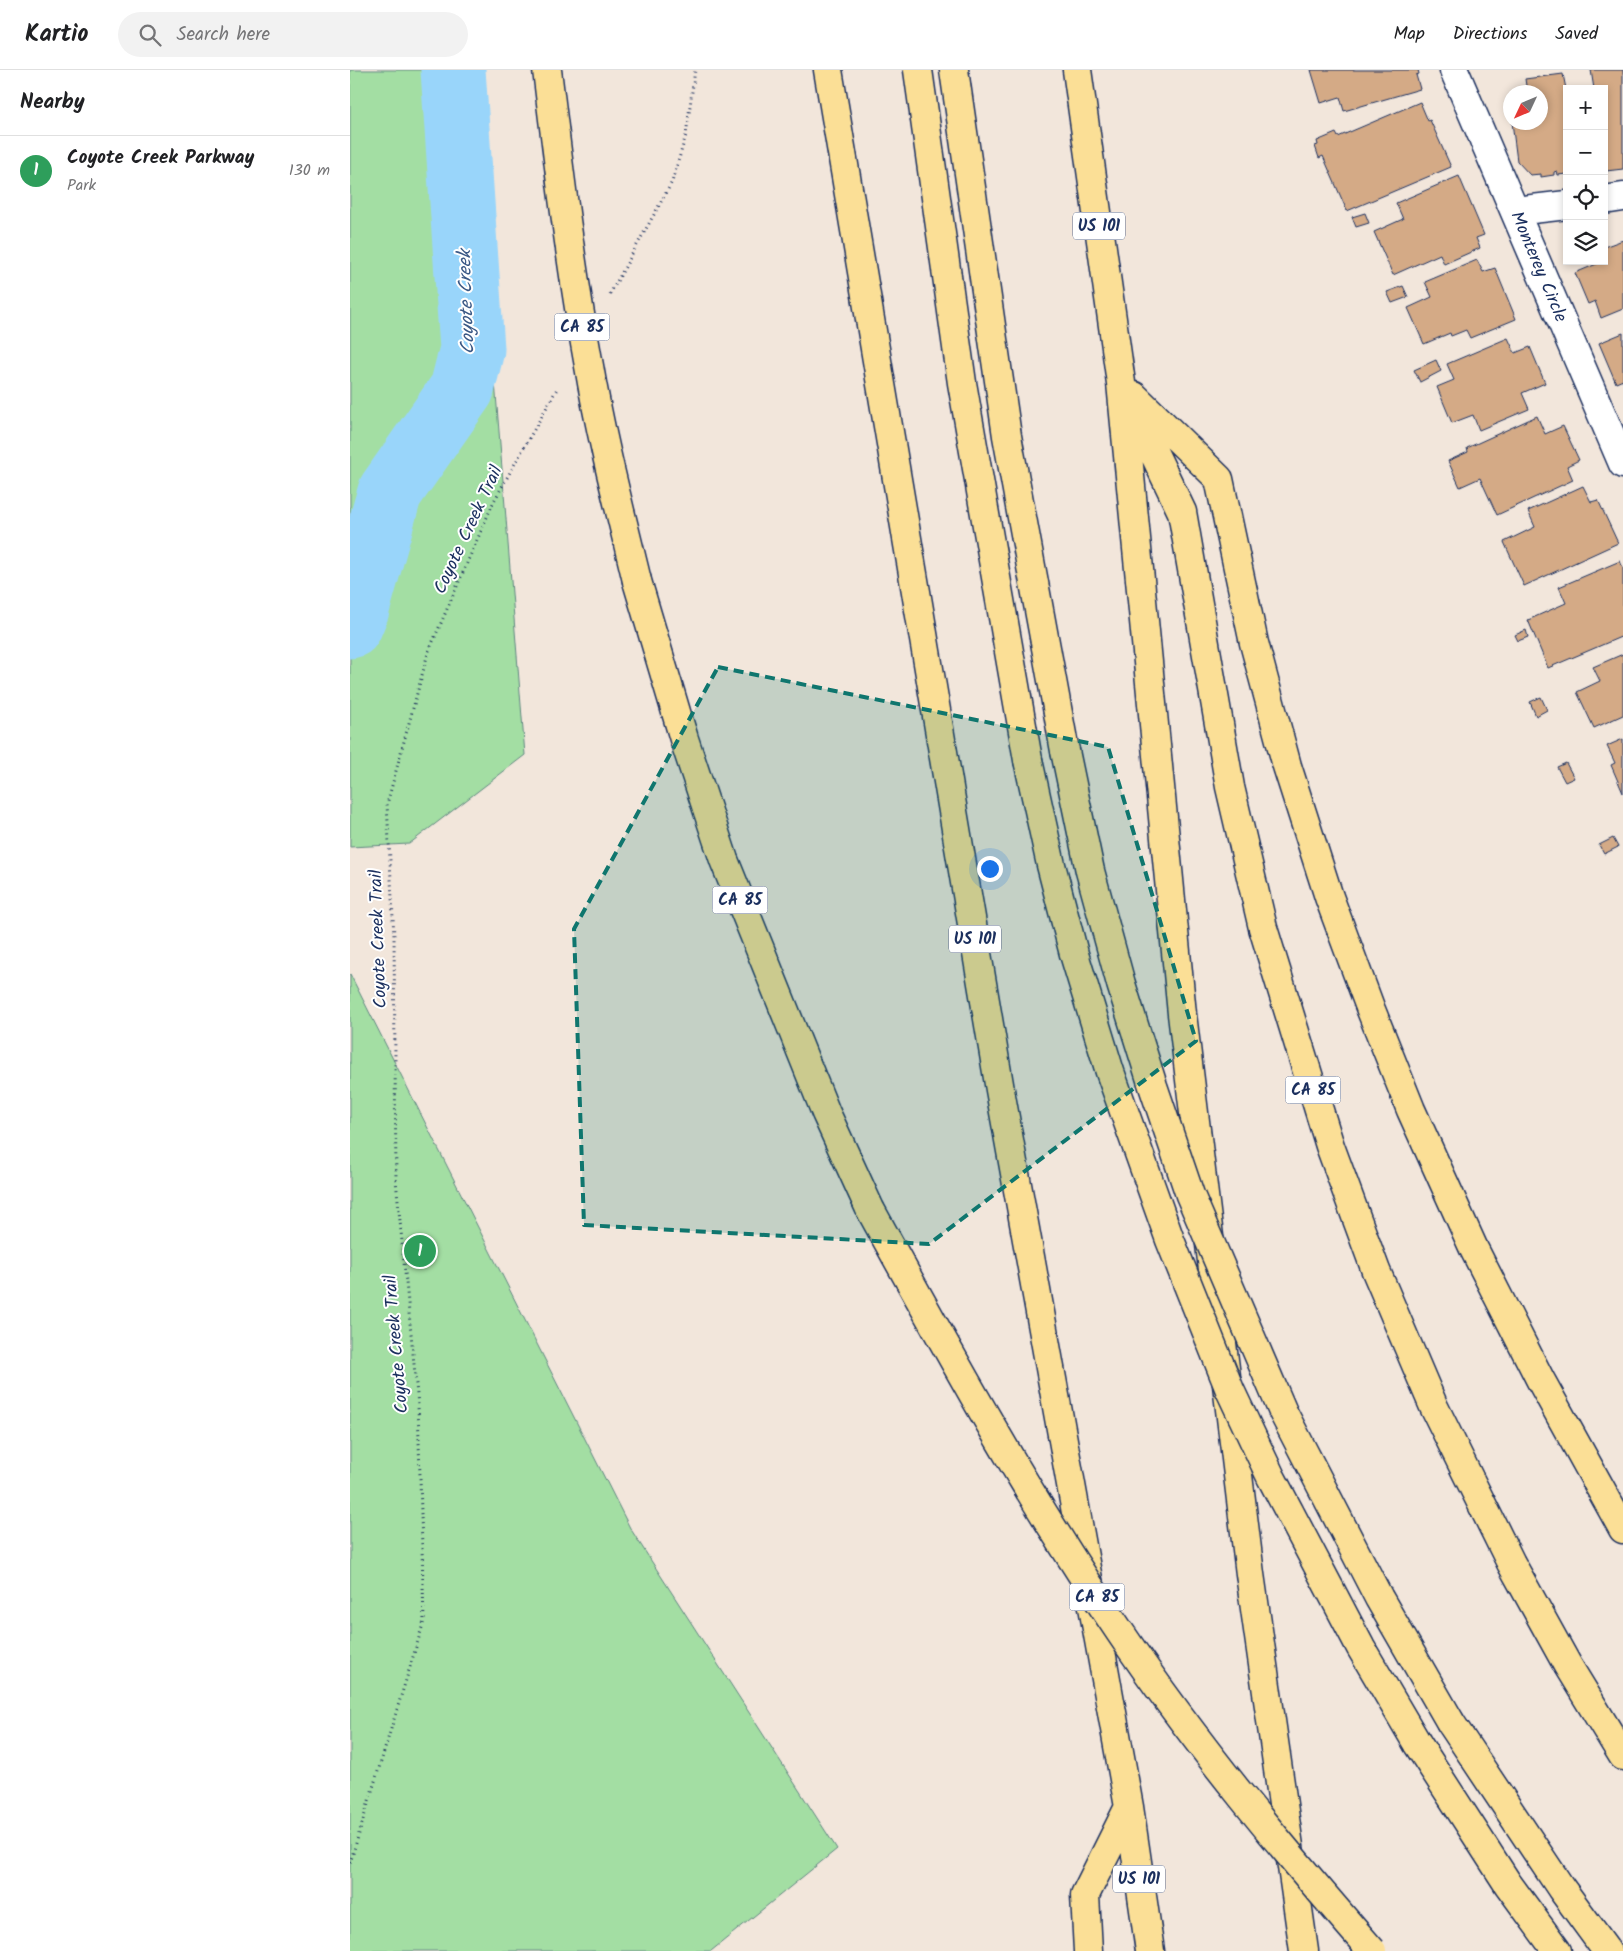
<!DOCTYPE html>
<html lang="en">
<head>
<meta charset="utf-8">
<style>
	:root { --surface:#fff; --page:#f2f2f2; --text:#202124; --muted:#757577; --line:#e0e0e0; --accent:#b45309 }
	body { margin:0; font-family:Kalam,sans-serif; background:var(--page); color:var(--text) }
	.controls { position:absolute; right:15px; top:15px; display:grid; overflow:hidden; border-radius:0px; box-shadow:0 2px 8px #0003 }
	.controls button { width:45px; height:45px; display:grid; place-items:center; padding:0; border:0; border-bottom:1px solid var(--line); background:var(--surface); color:var(--text); font:25px sans-serif }
	.compass { position:absolute; left:1153px; top:15px; width:45px; height:45px; border-radius:50%; background:var(--surface); box-shadow:0 2px 8px #0003; rotate:226deg }
	.you { position:absolute; left:639px; top:798px; width:18px; height:18px; margin:-12px; border:4px solid #fff; border-radius:50%; background:#1a73e8; box-shadow:0 0 0 8px #1a73e833 }
	.badge { display:grid; place-items:center; width:32px; height:32px; border-radius:50%; background:var(--accent); color:#fff; font-size:16px; font-weight:700 }
	.pin { position:absolute; translate:-50% -50%; border:2px solid #fff; box-shadow:0 1px 5px #0006 }
	.list { margin:0; padding:0; list-style:none }
	h2 { display:flex; justify-content:space-between; align-items:center; height:65px; margin:0; padding:0 20px; font-size:21px }
	h2 small { font-size:16px; font-weight:400; color:var(--muted) }
	.list li { display:grid; grid-template-columns:32px 1fr auto; gap:15px; align-items:center; box-sizing:border-box; height:70px; padding:0 20px; border-top:1px solid var(--line) }
	.list b { display:block; font-size:19px; white-space:nowrap }
	.list p { margin:0; font-size:16px; white-space:nowrap; color:var(--muted) }
	.list em { font-size:16px; font-style:normal; color:var(--muted) }
	.icon { flex:none; width:28px; height:28px; fill:none; stroke:currentColor; stroke-width:2; stroke-linecap:round; stroke-linejoin:round }
	.map { position:relative; flex:none; width:1273px; height:1881px; overflow:hidden }
	header { display:flex; align-items:center; gap:30px; box-sizing:border-box; height:70px; padding:0 25px; background:var(--surface); border-bottom:1px solid var(--line) }
	header strong { font-size:24px }
	nav { display:flex; gap:28px; margin-inline-start:auto; font-size:18px }
	.search { width:350px; height:45px; background:var(--page); display:flex; align-items:center; gap:12px; box-sizing:border-box; padding:0 18px; border-radius:28px; color:var(--muted); font-size:19px }
	main { display:flex }
	aside { flex:1; background:var(--surface) }
	.map>svg:first-child { display:block }
	.green { fill:#a3dea3; stroke:#5f8680 }
	.lines { fill:none; stroke-linecap:round; stroke-linejoin:round }
	.river { stroke:#99d5fa; stroke-width:65 }
	.building { fill:#d4aa86; stroke:#1b2f5e }
	.minor-casing { stroke:#1b2f5e; stroke-width:31 }
	.highway-casing { stroke:#1b2f5e; stroke-width:31 }
	.path { stroke:#1b2f5e; stroke-width:3; stroke-dasharray:1 4; stroke-linecap:butt }
	.minor { stroke:#fff; stroke-width:28 }
	.highway { stroke:#fbdf96; stroke-width:28 }
	.highway-bridge-casing { stroke:#1b2f5e; stroke-width:31; stroke-linecap:butt }
	.highway-bridge { stroke:#fbdf96; stroke-width:28 }
	.marked { fill:#0f766e; fill-opacity:0.2; stroke:#0f766e; stroke-width:4; stroke-dasharray:10 6; stroke-linejoin:round }
	.labels { text-anchor:middle; dominant-baseline:central; stroke-width:4; stroke-linejoin:round; paint-order:stroke }
	.shield { fill:#fff; stroke:#5f6d8e; stroke-width:1 }
	.shield-label { font-size:16px; font-weight:bold; fill:#1b2f5e }
	.street-label { font-size:18px; fill:#1b2f5e; stroke:#fff }
	.water-label { font-size:19px; font-style:italic; fill:#3a5885; stroke:#fff }
</style>
</head>
<body>
<header>
<strong>Kartio</strong>
<div class="search"><svg class="icon" aria-label="search" viewBox="0 0 24 24"><circle cx="10" cy="10" r="6"/><path d="M15 15l6 6"/></svg>Search here</div>
<nav><a>Map</a><a>Directions</a><a>Saved</a></nav>
</header>
<main>
<aside>
<h2>Nearby<small></small></h2>
<ul class="list">
<li><span class="badge" style="background:#2e9e5b">1</span><div><b>Coyote Creek Parkway</b><p>Park</p></div><em>130 m</em></li>
</ul>
</aside>
<div class="map">
<svg width="1273" height="1881" viewBox="0 0 1273 1881">
	<rect width="100%" height="100%" fill="#f2e6db"/>
	<filter id="ink" filterUnits="userSpaceOnUse"><feTurbulence type="fractalNoise" baseFrequency=".02" numOctaves="2"/><feDisplacementMap in="SourceGraphic" scale="10" xChannelSelector="R" yChannelSelector="G"/><feConvolveMatrix kernelMatrix="1 2 1 2 8 2 1 2 1" color-interpolation-filters="sRGB"/></filter>
	<g filter="url(#ink)">
		<!-- green -->
		<path class="green" d="M 0,0 L 120,0 L 175,685 L 59,774 L 0,777 Z
			M 0,904 L 280,1458 L 487,1779 L 361,1881 L 0,1881 Z"/>
		<g class="lines">
			<!-- river -->
			<path class="river" d="M 0,556 L 7,539 L 40,422 L 112,319 L 122,279 L 103,0"/>
		</g>
		<!-- building -->
		<path class="building" d="M 961,0 L 1068,0 L 1069,4 L 1066,5 L 1070,19 L 994,41 L 990,27 L 971,33 Z
			M 1241,0 L 1273,0 L 1273,99 L 1256,101 L 1254,19 L 1244,19 Z
			M 1213,4 L 1217,24 L 1217,104 L 1208,105 L 1207,101 L 1204,102 L 1204,105 L 1191,107 L 1191,104 L 1180,105 L 1167,91 L 1162,52 L 1190,52 L 1190,22 L 1177,22 L 1175,9 Z
			M 1070,32 L 1078,51 L 1080,50 L 1101,97 L 997,141 L 973,86 L 969,88 L 965,76 L 968,75 L 967,71 L 986,63 L 988,67 Z
			M 1109,106 L 1134,165 L 1126,168 L 1130,178 L 1094,194 L 1090,184 L 1043,205 L 1024,162 L 1053,149 L 1046,133 Z
			M 1015,143 L 1019,153 L 1006,157 L 1002,147 Z
			M 1273,170 L 1273,239 L 1251,248 L 1245,231 L 1238,234 L 1225,203 L 1249,193 L 1248,191 L 1254,191 L 1254,177 Z
			M 1127,190 L 1133,202 L 1145,198 L 1166,249 L 1120,268 L 1116,260 L 1101,266 L 1100,263 L 1074,274 L 1058,238 L 1082,227 L 1075,212 Z
			M 1053,216 L 1058,227 L 1042,233 L 1037,222 Z
			M 1273,263 L 1273,310 L 1266,313 L 1249,273 Z
			M 1158,268 L 1165,283 L 1180,277 L 1195,313 L 1172,323 L 1179,339 L 1129,360 L 1123,345 L 1102,353 L 1087,317 L 1104,310 L 1097,294 Z
			M 1086,290 L 1091,301 L 1070,312 L 1064,300 Z
			M 1187,346 L 1195,364 L 1213,356 L 1229,390 L 1217,396 L 1223,410 L 1147,445 L 1130,408 L 1110,417 L 1098,391 L 1118,382 L 1117,378 Z
			M 1233,416 L 1241,432 L 1248,430 L 1268,473 L 1174,516 L 1154,472 L 1185,457 L 1178,441 Z
			M 1270,491 L 1273,498 L 1273,566 L 1198,598 L 1178,550 L 1216,533 L 1209,517 Z
			M 1176,560 L 1178,567 L 1168,571 L 1165,565 Z
			M 1273,584 L 1273,645 L 1244,658 L 1227,622 L 1250,611 L 1243,597 Z
			M 1191,627 L 1197,640 L 1186,646 L 1180,632 Z
			M 1273,669 L 1273,723 L 1261,695 L 1265,693 L 1257,676 Z
			M 1216,693 L 1224,708 L 1215,712 L 1207,697 Z
			M 1263,768 L 1268,777 L 1254,784 L 1249,775 Z"/>
		<g class="lines">
			<!-- minor casing -->
			<g class="minor-casing">
				<path id="minor" d="M 1104,0 L 1273,394
					M 1254,130 L 1273,127
					M 1165,141 L 1217,135"/>
			</g>
			<!-- highway casing -->
			<g class="highway-casing">
				<path id="highway" d="M 478,0 L 650,1020 L 779,1737 L 800,1881
					M 568,0 L 612,313 L 678,690
					M 604,0 L 657,366 L 715,681
					M 727,0 L 771,313 L 832,944 L 900,1504 L 954,1881
					M 784,326 L 869,409 L 904,573 L 937,696 L 979,827 L 1021,940 L 1061,1040 L 1124,1179 L 1190,1309 L 1273,1459
					M 779,331 L 832,442 L 880,717 L 913,858 L 980,1076 L 1026,1201 L 1084,1337 L 1161,1493 L 1218,1596 L 1273,1686
					M 287,511 L 334,669 L 374,790 L 476,1043 L 520,1139
					M 1101,1653 L 1211,1818 L 1257,1881
					M 1067,1673 L 1158,1814 L 1207,1881
					M 738,1881 L 735,1825 L 779,1737"/>
			</g>
			<!-- path -->
			<path class="path" d="M 260,224 L 322,112 L 336,65 L 345,0
				M 0,1793 L 74,1551 L 68,1335 L 46,1110 L 44,866 L 37,734 L 78,583 L 144,431 L 208,317"/>
			<!-- minor -->
			<use href="#minor" class="minor"/>
			<!-- highway -->
			<use href="#highway" class="highway"/>
			<!-- highway-bridge casing -->
			<g class="highway-bridge-casing">
				<path id="highway-bridge" d="M 197,0 C 209,99 221,198 239,296 C 251,368 270,440 287,511
					M 715,681 L 740,801 L 771,914 L 803,1016 L 840,1125 L 933,1342 L 1029,1528 L 1101,1653
					M 678,690 L 701,795 L 724,884 L 760,1002 L 820,1170 L 880,1320 L 921,1407 L 1011,1578 L 1067,1673
					M 520,1139 C 599,1283 678,1427 770,1562 C 846,1675 933,1779 1022,1881"/>
			</g>
			<!-- highway-bridge -->
			<use href="#highway-bridge" class="highway-bridge"/>
		</g>
	</g>
	<!-- marked area -->
	<path class="marked" d="M 368,597 L 758,677 L 846,971 L 579,1174 L 234,1155 L 224,859 Z"/>
	<g class="labels">
		<!-- shield labels -->
		<g class="shield">
			<rect x="723" y="142.5" width="52" height="27" rx="4"/>
			<rect x="204.5" y="243.5" width="55" height="27" rx="4"/>
			<rect x="362.5" y="816.5" width="55" height="27" rx="4"/>
			<rect x="599" y="855.5" width="52" height="27" rx="4"/>
			<rect x="935.5" y="1006.5" width="55" height="27" rx="4"/>
			<rect x="719.5" y="1513.5" width="55" height="27" rx="4"/>
			<rect x="763" y="1795.5" width="52" height="27" rx="4"/>
		</g>
		<g class="shield-label">
			<text x="749" y="156">US 101</text>
			<text x="232" y="257">CA 85</text>
			<text x="390" y="830">CA 85</text>
			<text x="625" y="869">US 101</text>
			<text x="963" y="1020">CA 85</text>
			<text x="747" y="1527">CA 85</text>
			<text x="789" y="1809">US 101</text>
		</g>
		<!-- street labels -->
		<g class="street-label">
			<text transform="translate(1188 197) rotate(67)">Monterey Circle</text>
			<text transform="translate(119 460) rotate(-65)">Coyote Creek Trail</text>
			<text transform="translate(29 869) rotate(-92)">Coyote Creek Trail</text>
			<text transform="translate(47 1274) rotate(-95)">Coyote Creek Trail</text>
		</g>
		<!-- water labels -->
		<g class="water-label">
			<text transform="translate(117 232) rotate(-92)">Coyote Creek</text>
		</g>
	</g>
</svg>
<div class="controls">
<button>+</button>
<button>−</button>
<button><svg class="icon" aria-label="locate" viewBox="0 0 24 24"><circle cx="12" cy="12" r="6"/><path d="M12 2v4M12 18v4M2 12h4M18 12h4"/></svg></button>
<button><svg class="icon" aria-label="layers" viewBox="0 0 24 24"><path d="M12 4l9 5-9 5-9-5zM3 14l9 5 9-5"/></svg></button>
</div>
<svg class="compass" viewBox="-18 -18 36 36"><path d="M0-13l5 13h-10z" fill="#e53935"/><path d="M0 13l5-13h-10z" fill="#757577"/></svg>
<div class="you"></div>
<div class="pin badge" style="left:70px;top:1181px;background:#2e9e5b">1</div>
</div>
</main>
</body>
</html>
